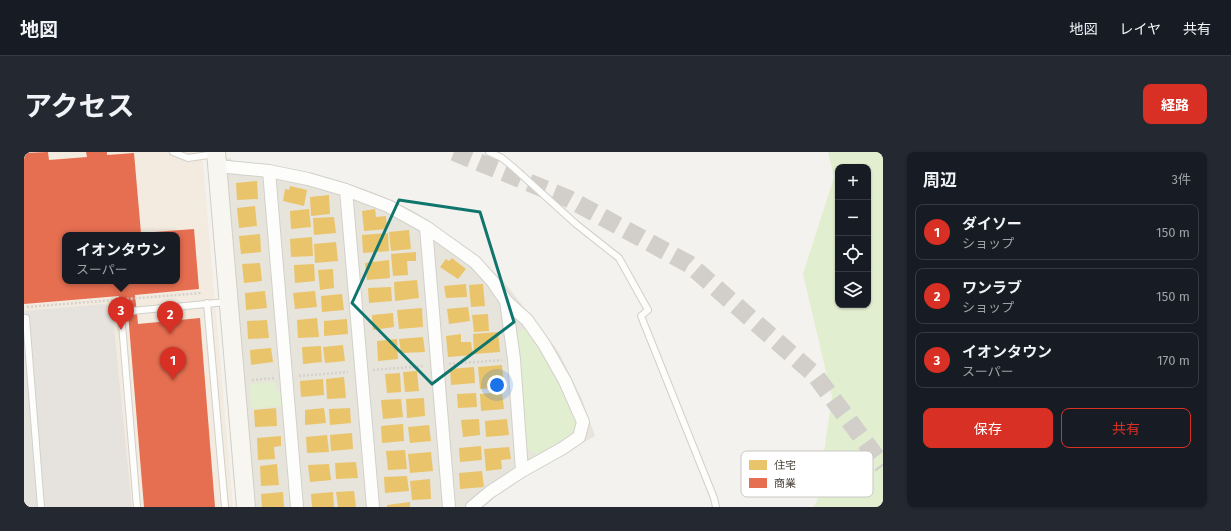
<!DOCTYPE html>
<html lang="ja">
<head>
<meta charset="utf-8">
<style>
	:root { --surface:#171b24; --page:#242831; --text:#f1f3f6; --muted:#9ea1a6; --line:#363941; --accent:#d93025 }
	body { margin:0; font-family:"Fira Sans","Noto Sans JP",sans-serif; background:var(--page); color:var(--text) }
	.controls { position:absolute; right:12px; top:12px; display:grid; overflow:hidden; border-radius:8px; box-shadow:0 1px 3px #0004 }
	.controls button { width:36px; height:36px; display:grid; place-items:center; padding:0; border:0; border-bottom:1px solid var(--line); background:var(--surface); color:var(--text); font:20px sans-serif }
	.you { position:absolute; left:473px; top:233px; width:14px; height:14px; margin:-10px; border:3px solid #fff; border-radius:50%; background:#1a73e8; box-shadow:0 0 0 6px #1a73e833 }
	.badge { display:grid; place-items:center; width:26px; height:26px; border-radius:50%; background:var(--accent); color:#fff; font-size:13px; font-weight:700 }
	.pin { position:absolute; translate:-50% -33px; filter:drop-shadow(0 1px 2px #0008) }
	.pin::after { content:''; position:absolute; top:21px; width:14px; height:12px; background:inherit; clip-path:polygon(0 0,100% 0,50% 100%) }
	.popup { position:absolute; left:38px; top:80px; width:118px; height:52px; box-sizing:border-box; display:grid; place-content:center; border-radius:8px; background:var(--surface); filter:drop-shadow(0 1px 3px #0005); font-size:13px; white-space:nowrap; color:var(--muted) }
	.popup b { font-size:15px; color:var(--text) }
	.popup::after { content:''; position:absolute; left:50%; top:100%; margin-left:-8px; border:8px solid transparent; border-top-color:var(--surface) }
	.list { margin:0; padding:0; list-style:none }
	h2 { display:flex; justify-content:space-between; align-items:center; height:52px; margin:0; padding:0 16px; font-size:17px }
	h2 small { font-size:13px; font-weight:400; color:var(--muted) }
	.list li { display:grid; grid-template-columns:26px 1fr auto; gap:12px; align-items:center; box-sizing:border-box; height:56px; margin:0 8px 8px; padding:0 8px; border:1px solid var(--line); border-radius:8px }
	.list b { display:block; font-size:15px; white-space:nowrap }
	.list p { margin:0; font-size:13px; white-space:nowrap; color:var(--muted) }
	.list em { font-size:13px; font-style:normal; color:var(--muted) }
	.actions { display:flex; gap:8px; padding:12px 16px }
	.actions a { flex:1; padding:9px 0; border:1px solid var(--accent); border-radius:8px; text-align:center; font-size:14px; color:var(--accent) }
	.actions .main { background:var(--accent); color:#fff }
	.icon { flex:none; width:22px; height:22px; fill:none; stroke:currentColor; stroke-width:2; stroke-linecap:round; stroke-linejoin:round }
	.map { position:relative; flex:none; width:859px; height:355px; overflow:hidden; border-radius:8px }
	header { display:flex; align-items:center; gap:24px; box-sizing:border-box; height:56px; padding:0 20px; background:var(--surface); border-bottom:1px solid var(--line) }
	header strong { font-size:19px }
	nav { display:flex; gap:22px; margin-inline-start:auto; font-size:14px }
	.intro { display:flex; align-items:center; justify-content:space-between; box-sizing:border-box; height:96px; padding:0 24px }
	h1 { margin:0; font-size:28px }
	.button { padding:10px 18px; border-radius:8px; background:var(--accent); color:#fff; font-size:14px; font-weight:700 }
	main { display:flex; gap:24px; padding:0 24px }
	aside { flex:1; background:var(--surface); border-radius:8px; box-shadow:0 1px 3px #0004 }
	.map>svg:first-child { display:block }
	.residential { fill:#e7e4dc }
	.commercial { fill:#f3ebdf; fill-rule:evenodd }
	.green { fill:#e1eecf; fill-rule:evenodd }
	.parking { fill:#e6e3df }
	.homes { fill:#e9c46a }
	.shops { fill:#e76f51; fill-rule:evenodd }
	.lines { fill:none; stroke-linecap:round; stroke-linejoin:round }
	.secondary-tunnel { stroke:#d2cfca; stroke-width:18; stroke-dasharray:18 9; stroke-linecap:butt }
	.lane-casing { stroke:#d2d0cb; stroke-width:8 }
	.street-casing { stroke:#d2d0cb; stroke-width:14 }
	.secondary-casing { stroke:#d3cfc5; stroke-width:20 }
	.path { stroke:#d3d2cc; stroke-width:2.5; stroke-dasharray:2 2; stroke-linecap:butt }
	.lane { stroke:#fdfdfc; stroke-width:6 }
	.street { stroke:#fdfdfc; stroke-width:12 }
	.secondary { stroke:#f7f6f1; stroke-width:18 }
	.marked { fill:none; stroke:#0f766e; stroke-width:3; stroke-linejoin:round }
	.key { fill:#fff; stroke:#c9c7c4; stroke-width:1 }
	.key-label { font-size:11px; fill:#4b4439 }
</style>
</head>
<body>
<header>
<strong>地図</strong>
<nav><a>地図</a><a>レイヤ</a><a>共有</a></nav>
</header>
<div class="intro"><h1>アクセス</h1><a class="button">経路</a></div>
<main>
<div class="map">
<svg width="859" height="355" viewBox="0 0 859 355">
	<rect width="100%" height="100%" fill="#f4f2ee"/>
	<!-- residential -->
	<path class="residential" d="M 206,6 L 209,10 L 245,13 L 284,20 L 322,31 L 351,41 L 390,59 L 419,79 L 458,109 L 480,130 L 534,199 L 558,247 L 571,284 L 500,324 L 472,344 L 460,355 L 229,355 L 200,7 Z"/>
	<!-- commercial -->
	<path class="commercial" d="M 0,0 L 178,0 L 209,355 L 0,355 ZM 41,83 L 153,83 L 153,129 L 41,129 Z"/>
	<!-- green -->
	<path class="green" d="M 804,0 L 859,0 L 859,355 L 789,355 L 793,349 L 808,245 L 779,122 L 810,25 ZM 814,15 L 844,15 L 844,153 L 814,153 Z
		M 502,177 C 523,206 538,237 553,269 L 547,283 L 513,303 L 503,297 L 493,179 Z
		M 251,230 L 251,239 L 256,239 L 258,254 L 227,257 L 226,232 Z"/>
	<!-- parking -->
	<path class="parking" d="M 79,152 L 88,154 L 108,355 L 0,355 L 0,159 Z"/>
	<!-- homes -->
	<path class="homes" d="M 233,29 L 234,47 L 213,48 L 212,31 Z
		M 266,34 L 283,38 L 280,54 L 259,49 L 261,37 L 265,38 Z
		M 305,43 L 306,62 L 287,64 L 286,45 Z
		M 231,54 L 233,74 L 215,76 L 213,56 Z
		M 285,57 L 287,75 L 267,77 L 266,59 Z
		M 351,57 L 352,65 L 362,64 L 363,77 L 340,79 L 338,59 Z
		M 310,65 L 312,81 L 290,83 L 289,66 Z
		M 385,78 L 387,97 L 367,99 L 365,80 Z
		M 364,81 L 365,99 L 339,101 L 338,83 Z
		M 236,82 L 237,100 L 217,102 L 215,84 Z
		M 288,85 L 289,104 L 267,105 L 266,87 Z
		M 312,90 L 314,109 L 291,111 L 290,92 Z
		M 392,100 L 392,109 L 383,109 L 384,123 L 369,124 L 367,102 Z
		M 428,106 L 442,117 L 434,127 L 416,115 L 422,107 L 425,109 Z
		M 365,108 L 366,126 L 343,128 L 341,111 Z
		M 236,111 L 238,129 L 220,131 L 218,112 Z
		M 290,112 L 291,129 L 271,131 L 270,113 Z
		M 309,117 L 310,136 L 296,138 L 294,118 Z
		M 393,128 L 395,146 L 371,149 L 370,130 Z
		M 442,132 L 443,145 L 422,146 L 420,134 Z
		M 459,132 L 461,154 L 447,155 L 445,133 Z
		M 367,135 L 368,149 L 345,151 L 344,136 Z
		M 241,139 L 243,156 L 222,158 L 221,141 Z
		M 291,139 L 293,155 L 271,157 L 269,141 Z
		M 318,142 L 320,158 L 298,160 L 297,144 Z
		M 444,155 L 446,169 L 425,172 L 423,157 Z
		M 398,156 L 399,175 L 375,177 L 373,158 Z
		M 369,161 L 370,175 L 349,178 L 348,163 Z
		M 464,162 L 465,179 L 450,180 L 448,163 Z
		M 293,166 L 295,185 L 274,186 L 273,168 Z
		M 323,167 L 324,182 L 300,184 L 300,169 Z
		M 243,168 L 245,186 L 224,187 L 223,169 Z
		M 474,180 L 476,200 L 450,202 L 449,182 Z
		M 437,182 L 437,190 L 447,190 L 449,203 L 424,205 L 422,184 Z
		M 399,185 L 401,200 L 377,201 L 375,187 Z
		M 373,187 L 374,207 L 354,209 L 353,189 Z
		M 319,193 L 321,209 L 301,211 L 299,195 Z
		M 297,194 L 298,210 L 279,212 L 278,195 Z
		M 247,196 L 249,210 L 227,213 L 226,198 Z
		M 478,213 L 480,235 L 456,237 L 454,215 Z
		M 450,215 L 451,231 L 427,233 L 426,217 Z
		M 393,219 L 395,239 L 381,240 L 379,220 Z
		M 376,221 L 377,240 L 363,241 L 361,222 Z
		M 320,225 L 322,246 L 303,247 L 302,227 Z
		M 299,227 L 300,243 L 277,245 L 276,229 Z
		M 478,240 L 480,257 L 457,259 L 456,242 Z
		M 452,241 L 453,255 L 434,256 L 433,242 Z
		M 400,246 L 401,264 L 383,266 L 382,247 Z
		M 377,247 L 379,265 L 359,267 L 357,248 Z
		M 252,256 L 253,274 L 231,275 L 230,258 Z
		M 300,256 L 302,271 L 281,273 L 281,258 Z
		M 326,256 L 327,271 L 306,273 L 305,257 Z
		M 455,267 L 456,283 L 439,285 L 437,268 Z
		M 483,267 L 485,283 L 462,285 L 461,269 Z
		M 379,272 L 380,289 L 358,291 L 357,274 Z
		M 405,273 L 407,289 L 386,291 L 384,275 Z
		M 328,281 L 329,297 L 307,299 L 306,283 Z
		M 303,283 L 305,300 L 283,301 L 282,285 Z
		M 257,284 L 257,294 L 250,295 L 251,307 L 234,308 L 233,286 Z
		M 457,294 L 458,308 L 436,310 L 435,296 Z
		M 485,295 L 487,307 L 477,308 L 478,317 L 462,319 L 460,297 Z
		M 381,298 L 383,317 L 364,318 L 362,299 Z
		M 407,300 L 409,319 L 386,321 L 384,302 Z
		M 332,310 L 334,326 L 312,327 L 311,311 Z
		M 253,312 L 255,333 L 237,334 L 236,314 Z
		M 305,312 L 307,328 L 286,330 L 284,313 Z
		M 458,319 L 460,335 L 436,337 L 435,321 Z
		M 383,324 L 385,339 L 361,341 L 360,325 Z
		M 406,327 L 407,347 L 388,348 L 386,329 Z
		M 330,339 L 332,355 L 314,355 L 312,340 Z
		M 259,340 L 260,355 L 238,355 L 237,342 Z
		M 309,340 L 310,355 L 288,355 L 287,342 Z
		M 386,350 L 386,355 L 363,355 L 363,353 Z"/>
	<!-- shops -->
	<path class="shops" d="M 24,0 L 25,8 L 63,5 L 62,0 L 83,0 L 83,3 L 110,1 L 117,81 L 170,77 L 175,137 L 111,143 L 114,172 L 176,166 L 191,355 L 120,355 L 103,149 L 95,150 L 95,144 L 0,152 L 0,1 ZM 41,83 L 153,83 L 153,129 L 41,129 Z"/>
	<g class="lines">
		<!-- secondary-tunnel -->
		<path class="secondary-tunnel" d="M 430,0 L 545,47 L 665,112 L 791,223 L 859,314"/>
		<!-- lane casing -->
		<g class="lane-casing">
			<path id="lane" d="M 149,0 L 164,6 L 191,2
				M 465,0 L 478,6 L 490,16 L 552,72 L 595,106 L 624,158 L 617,164 L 690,346 L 692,355
				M 183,151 L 201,355
				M 0,166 L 2,166 L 17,355
				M 113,355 L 97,160 L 203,150"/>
		</g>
		<!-- street casing -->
		<g class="street-casing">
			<path id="street" d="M 193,14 L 245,19 L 284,27 L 322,38 L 364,54 L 402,75 L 451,110 L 469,130 L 482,149 L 490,207 L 498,319 L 466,340 L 448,355
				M 245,19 L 273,355
				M 322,38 L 349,355
				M 402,75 L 425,355
				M 482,149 L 503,168 L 520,192 L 541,229 L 559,270 L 555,285 L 539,296 L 498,319"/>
		</g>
		<!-- secondary casing -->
		<g class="secondary-casing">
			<path id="secondary" d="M 192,0 L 222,355"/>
		</g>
		<!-- path -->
		<path class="path" d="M 3,155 L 177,141
			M 425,212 L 478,208
			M 349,218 L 400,214
			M 275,224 L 324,220
			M 228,228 L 251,226"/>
		<!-- lane -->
		<use href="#lane" class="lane"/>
		<!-- street -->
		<use href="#street" class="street"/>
		<!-- secondary -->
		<use href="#secondary" class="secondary"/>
	</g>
	<!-- marked area -->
	<path class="marked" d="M 375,48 L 456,60 L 490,170 L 408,232 L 328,151 Z"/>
	<!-- legend -->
	<rect x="717" y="299" width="132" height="46" rx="6" class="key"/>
	<rect x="725" y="308" width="18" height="10" fill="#e9c46a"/>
	<rect x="725" y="326" width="18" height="10" fill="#e76f51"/>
	<g class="key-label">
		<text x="750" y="317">住宅</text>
		<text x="750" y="335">商業</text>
	</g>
</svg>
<div class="controls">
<button>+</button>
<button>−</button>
<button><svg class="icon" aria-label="locate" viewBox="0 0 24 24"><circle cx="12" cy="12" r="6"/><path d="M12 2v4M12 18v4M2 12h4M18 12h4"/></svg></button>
<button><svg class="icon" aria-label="layers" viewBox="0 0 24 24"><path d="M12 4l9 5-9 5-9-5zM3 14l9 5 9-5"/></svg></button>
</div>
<div class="you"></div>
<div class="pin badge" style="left:149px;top:228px">1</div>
<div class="pin badge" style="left:146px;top:182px">2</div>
<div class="pin badge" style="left:97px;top:178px">3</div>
<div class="popup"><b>イオンタウン</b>スーパー</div>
</div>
<aside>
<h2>周辺<small>3件</small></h2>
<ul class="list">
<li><span class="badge">1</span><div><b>ダイソー</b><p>ショップ</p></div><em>150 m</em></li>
<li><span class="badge">2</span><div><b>ワンラブ</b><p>ショップ</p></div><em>150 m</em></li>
<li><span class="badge">3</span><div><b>イオンタウン</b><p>スーパー</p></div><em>170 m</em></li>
</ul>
<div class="actions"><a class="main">保存</a><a>共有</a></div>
</aside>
</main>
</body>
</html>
